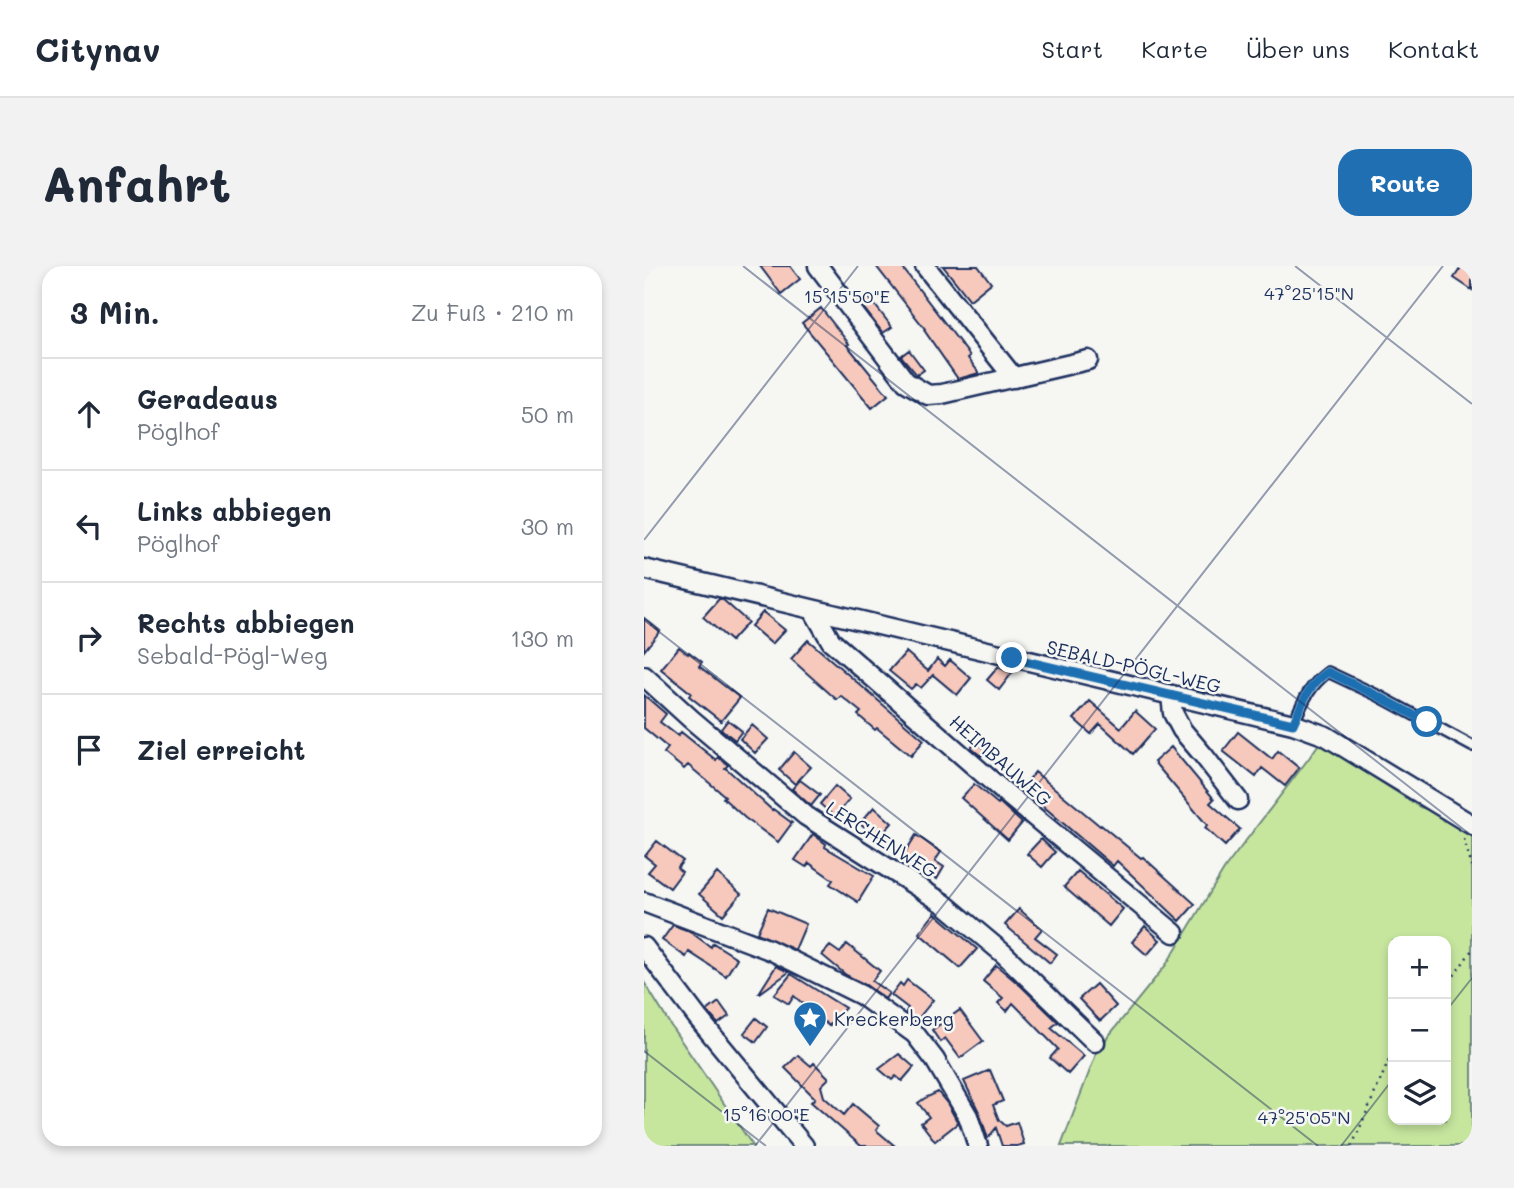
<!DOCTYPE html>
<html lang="de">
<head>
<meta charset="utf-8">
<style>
	:root { --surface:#fff; --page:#f2f2f3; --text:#1f2937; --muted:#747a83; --line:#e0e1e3; --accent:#1f6fb2 }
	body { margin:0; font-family:Mali,sans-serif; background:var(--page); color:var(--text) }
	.controls { position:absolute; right:21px; bottom:21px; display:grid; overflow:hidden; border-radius:14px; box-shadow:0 4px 10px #0003 }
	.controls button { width:63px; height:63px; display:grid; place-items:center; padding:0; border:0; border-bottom:2px solid var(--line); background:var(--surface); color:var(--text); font:35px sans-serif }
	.stop { position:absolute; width:21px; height:21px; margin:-16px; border:5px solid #1f6fb2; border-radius:50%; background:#fff }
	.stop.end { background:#1f6fb2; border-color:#fff; box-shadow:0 2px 7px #0008 }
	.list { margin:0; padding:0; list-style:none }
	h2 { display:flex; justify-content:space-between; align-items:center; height:91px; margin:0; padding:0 28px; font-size:30px }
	h2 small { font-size:23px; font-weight:400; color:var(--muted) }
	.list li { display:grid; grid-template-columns:46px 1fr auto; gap:21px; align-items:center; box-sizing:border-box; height:112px; padding:0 28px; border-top:2px solid var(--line) }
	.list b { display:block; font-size:26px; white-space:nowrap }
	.list p { margin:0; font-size:23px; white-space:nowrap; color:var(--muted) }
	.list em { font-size:23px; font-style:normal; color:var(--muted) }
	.icon { flex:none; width:38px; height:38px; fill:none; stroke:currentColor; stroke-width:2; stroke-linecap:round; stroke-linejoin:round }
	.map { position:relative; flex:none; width:828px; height:880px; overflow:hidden; border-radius:21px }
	header { display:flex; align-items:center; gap:42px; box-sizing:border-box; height:98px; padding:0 35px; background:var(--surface); border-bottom:2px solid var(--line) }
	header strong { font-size:33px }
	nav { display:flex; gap:38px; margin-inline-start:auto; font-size:24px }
	.intro { display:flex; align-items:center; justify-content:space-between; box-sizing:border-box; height:168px; padding:0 42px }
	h1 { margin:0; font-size:49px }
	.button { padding:18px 32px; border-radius:21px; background:var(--accent); color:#fff; font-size:24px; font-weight:700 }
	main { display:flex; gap:42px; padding:0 42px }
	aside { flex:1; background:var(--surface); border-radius:21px; box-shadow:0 4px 10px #0003 }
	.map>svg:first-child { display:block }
	.green { fill:#c6e69e; stroke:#708a7e; stroke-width:2; fill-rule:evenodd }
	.building { fill:#f7c9bc; stroke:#1b2f5e; stroke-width:2 }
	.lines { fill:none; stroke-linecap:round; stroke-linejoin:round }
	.lane-casing { stroke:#1b2f5e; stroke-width:14 }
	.street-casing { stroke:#1b2f5e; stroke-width:23 }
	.path { stroke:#1b2f5e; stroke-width:2.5; stroke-dasharray:2 5; stroke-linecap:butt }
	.lane { stroke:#f6f6f2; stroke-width:9 }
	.street { stroke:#f6f6f2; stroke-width:18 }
	.route { stroke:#1f6fb2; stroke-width:9 }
	.ticks { fill:none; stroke:#1b2f5e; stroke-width:2; stroke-opacity:0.45 }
	.labels { text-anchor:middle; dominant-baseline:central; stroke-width:5; stroke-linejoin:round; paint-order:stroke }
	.street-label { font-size:19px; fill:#1b2f5e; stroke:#f6f6f2 }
	.poi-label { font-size:19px; fill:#1b2f5e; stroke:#f6f6f2; text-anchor:start }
	.ticks-label { font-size:18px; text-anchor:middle; fill:#1b2f5e; stroke:#f6f6f2; stroke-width:5; stroke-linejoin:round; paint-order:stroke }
</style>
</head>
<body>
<header>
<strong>Citynav</strong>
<nav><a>Start</a><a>Karte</a><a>Über uns</a><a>Kontakt</a></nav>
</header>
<div class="intro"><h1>Anfahrt</h1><a class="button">Route</a></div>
<main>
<aside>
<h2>3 Min.<small>Zu Fuß · 210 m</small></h2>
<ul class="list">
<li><svg class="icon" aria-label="ahead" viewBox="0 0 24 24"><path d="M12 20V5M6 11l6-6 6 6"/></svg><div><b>Geradeaus</b><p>Pöglhof</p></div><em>50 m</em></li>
<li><svg class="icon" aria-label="left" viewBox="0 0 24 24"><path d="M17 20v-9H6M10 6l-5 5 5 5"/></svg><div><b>Links abbiegen</b><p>Pöglhof</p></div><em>30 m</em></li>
<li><svg class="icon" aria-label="right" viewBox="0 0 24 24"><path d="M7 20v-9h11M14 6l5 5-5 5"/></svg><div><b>Rechts abbiegen</b><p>Sebald-Pögl-Weg</p></div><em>130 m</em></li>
<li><svg class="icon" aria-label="arrive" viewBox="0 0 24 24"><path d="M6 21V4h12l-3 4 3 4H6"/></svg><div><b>Ziel erreicht</b></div></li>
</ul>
</aside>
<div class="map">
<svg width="828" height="880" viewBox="0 0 828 880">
	<rect width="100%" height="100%" fill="#f6f6f2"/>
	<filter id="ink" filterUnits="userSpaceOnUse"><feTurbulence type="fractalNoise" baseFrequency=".0143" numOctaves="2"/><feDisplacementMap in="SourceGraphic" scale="14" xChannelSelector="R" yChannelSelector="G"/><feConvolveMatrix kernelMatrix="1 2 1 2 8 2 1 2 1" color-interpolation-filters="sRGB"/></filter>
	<g filter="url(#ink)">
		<!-- green -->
		<path class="green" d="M 676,476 L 776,541 L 805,550 L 828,567 L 828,880 L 417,880 L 454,783 L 522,699 L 581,602 L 665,492 ZM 749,675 L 802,675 L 802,854 L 749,854 Z
			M 0,716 L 27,760 L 109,880 L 0,880 Z"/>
		<!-- building -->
		<path class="building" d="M 116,0 L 146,0 L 156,13 L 137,28 Z
			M 232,0 L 257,0 L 326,90 L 324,92 L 335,107 L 314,113 L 280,64 L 281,63 Z
			M 299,0 L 334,0 L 347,17 L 326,34 Z
			M 818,0 L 828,0 L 828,24 L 810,12 Z
			M 223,29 L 248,61 L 239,67 L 215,36 Z
			M 177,42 L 205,78 L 203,79 L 244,129 L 228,142 L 158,57 Z
			M 265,84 L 280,104 L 273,109 L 257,90 Z
			M 75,333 L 78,333 L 104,356 L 87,375 L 59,351 Z
			M 119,346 L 141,364 L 128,378 L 107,360 Z
			M 0,352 L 16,365 L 0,385 Z
			M 164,374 L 280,474 L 267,490 L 233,462 L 231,464 L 214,449 L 217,446 L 197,430 L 193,434 L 147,393 Z
			M 35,381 L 44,388 L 45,386 L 58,396 L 55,400 L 96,432 L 77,455 L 45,430 L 47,427 L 17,403 Z
			M 262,386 L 284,405 L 293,393 L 301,400 L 306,394 L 327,412 L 313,429 L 289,409 L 277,422 L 272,418 L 267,423 L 245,405 Z
			M 354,401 L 368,407 L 355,424 L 343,414 Z
			M 0,429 L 22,448 L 16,456 L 34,470 L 37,466 L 72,494 L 74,491 L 84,499 L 81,502 L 84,504 L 128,544 L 129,543 L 148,557 L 134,576 L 101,552 L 79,532 L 81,530 L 44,499 L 40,503 L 20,487 L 24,482 L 0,462 Z
			M 446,435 L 477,462 L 491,445 L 511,463 L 489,488 L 456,458 L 447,468 L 430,453 Z
			M 84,454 L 98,465 L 91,474 L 77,463 Z
			M 108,459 L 124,473 L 111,487 L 96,473 Z
			M 594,466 L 628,493 L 634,485 L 655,502 L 641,520 L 618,502 L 612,511 L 579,485 Z
			M 332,476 L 342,484 L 337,490 L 327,482 Z
			M 527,481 L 570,533 L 566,537 L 596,563 L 581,580 L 561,562 L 563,559 L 510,496 Z
			M 150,486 L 167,501 L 151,518 L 135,504 Z
			M 391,506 L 456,560 L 457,559 L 497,592 L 499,591 L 551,638 L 536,655 L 473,595 L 469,600 L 378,522 Z
			M 156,514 L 176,529 L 167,540 L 148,523 Z
			M 330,518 L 354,538 L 355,536 L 378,557 L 364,574 L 317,532 Z
			M 191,520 L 206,533 L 191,551 L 176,538 Z
			M 230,541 L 248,557 L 234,573 L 216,557 Z
			M 169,568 L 182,578 L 181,581 L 230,610 L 214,636 L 186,618 L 189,614 L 165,597 L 162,601 L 151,594 Z
			M 272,569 L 297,586 L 291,595 L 300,601 L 293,613 L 259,590 Z
			M 397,573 L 411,586 L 398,601 L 383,588 Z
			M 13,575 L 39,595 L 33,602 L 38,606 L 26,622 L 4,606 L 11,598 L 1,590 Z
			M 434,605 L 479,643 L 465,660 L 420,621 Z
			M 73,607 L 97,628 L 79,649 L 55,628 Z
			M 124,642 L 162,658 L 151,684 L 113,667 Z
			M 375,643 L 398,663 L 391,671 L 413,688 L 406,697 L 361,659 Z
			M 291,647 L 333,683 L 316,702 L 275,667 Z
			M 29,659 L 45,665 L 67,681 L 69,677 L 93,692 L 82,710 L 45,686 L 42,691 L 18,674 Z
			M 501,660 L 516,674 L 503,689 L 488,676 Z
			M 203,678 L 236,705 L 228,715 L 245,727 L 241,733 L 222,719 L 202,709 L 178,689 L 186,680 L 196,687 Z
			M 352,699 L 377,720 L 414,756 L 407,762 L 440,790 L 424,808 L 406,792 L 414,783 L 369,737 L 363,745 L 354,737 L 359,732 L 339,715 Z
			M 132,700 L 145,706 L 116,727 L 115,727 Z
			M 147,708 L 201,742 L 185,760 L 150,730 L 145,738 L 130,729 Z
			M 263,714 L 289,734 L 273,754 L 262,746 L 264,742 L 247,729 L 256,717 L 259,720 Z
			M 452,718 L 472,740 L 456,755 L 435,733 Z
			M 75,736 L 85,750 L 74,758 L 63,745 Z
			M 316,744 L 339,775 L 316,792 L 301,772 L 296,776 L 288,764 Z
			M 112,752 L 123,761 L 112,776 L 100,767 Z
			M 255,788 L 270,801 L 258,815 L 252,810 L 248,814 L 235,803 Z
			M 154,789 L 167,800 L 170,797 L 185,812 L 177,820 L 180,831 L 200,849 L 209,838 L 235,860 L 232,864 L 251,880 L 217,880 L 167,836 L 171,832 L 141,802 Z
			M 346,804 L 359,835 L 349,839 L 355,854 L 362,860 L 373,856 L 380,878 L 373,880 L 358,880 L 352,862 L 344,872 L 335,846 L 320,815 Z
			M 294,826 L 303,837 L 314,857 L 291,875 L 277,857 L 285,851 L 274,837 L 281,832 Z"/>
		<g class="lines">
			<!-- lane casing -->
			<g class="lane-casing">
				<path id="lane" d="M 649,458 C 659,436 664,421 684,406 L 735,430 L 828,480"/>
			</g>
			<!-- street casing -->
			<g class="street-casing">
				<path id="street" d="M 174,0 L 262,116 L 284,129 L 298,128 L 444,94
					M 281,0 L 370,112
					M 0,303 L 649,458 L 682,470 L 828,559
					M 169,344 L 187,375 L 358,524 L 530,667
					M 0,410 L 47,453 L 162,550 L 299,637 L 360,688 L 451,776
					M 527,430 L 529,447 L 538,464 L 560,490 L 594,534
					M 0,636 L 126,684 L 217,729 L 271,768 L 291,794 L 324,850 L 334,880
					M 0,681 L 54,752 L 160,880"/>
			</g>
			<!-- path -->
			<path class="path" d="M 820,573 L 828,601
				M 802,721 L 828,684
				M 708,880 L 749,785"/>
			<!-- lane -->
			<use href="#lane" class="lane"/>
			<!-- street -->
			<use href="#street" class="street"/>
		</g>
	</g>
	<g class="lines" filter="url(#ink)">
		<!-- route -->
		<path class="route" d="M 368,392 L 649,458 C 659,437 663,420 684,406 L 734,430 L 783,456"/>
	</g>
	<!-- ticks -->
	<path class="ticks" d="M 99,0 L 828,570M 651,0 L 828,138M 0,274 L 214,0M 0,354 L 674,880M 802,745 L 828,712M 0,785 L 122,880M 111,880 L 799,0M 697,880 L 749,813"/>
	<!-- icons -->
	<defs>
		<g id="sight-pin" transform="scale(1.75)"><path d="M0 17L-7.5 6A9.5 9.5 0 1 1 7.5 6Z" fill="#1f6fb2" stroke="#f6f6f2"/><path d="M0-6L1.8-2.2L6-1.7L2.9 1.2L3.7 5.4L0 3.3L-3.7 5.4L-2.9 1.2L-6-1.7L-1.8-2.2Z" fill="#fff"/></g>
	</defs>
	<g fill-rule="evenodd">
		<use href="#sight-pin" x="166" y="752"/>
	</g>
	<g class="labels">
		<!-- street labels -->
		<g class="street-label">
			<text transform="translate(490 400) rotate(13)">SEBALD-PÖGL-WEG</text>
			<text transform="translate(357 494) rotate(41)">HEIMBAUWEG</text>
			<text transform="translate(238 573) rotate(32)">LERCHENWEG</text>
		</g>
		<!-- poi labels -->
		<g class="poi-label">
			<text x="190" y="752">Kreckerberg</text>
		</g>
	</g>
	<g class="ticks-label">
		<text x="665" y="34">47°25'15"N</text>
		<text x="203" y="37">15°15'50"E</text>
		<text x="122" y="855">15°16'00"E</text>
		<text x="660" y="858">47°25'05"N</text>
	</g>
</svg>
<div class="controls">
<button>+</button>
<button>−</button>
<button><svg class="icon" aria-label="layers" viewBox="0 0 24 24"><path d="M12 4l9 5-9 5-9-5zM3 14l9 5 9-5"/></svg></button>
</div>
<div class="stop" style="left:783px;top:456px"></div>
<div class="stop end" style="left:368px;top:392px"></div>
</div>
</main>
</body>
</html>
